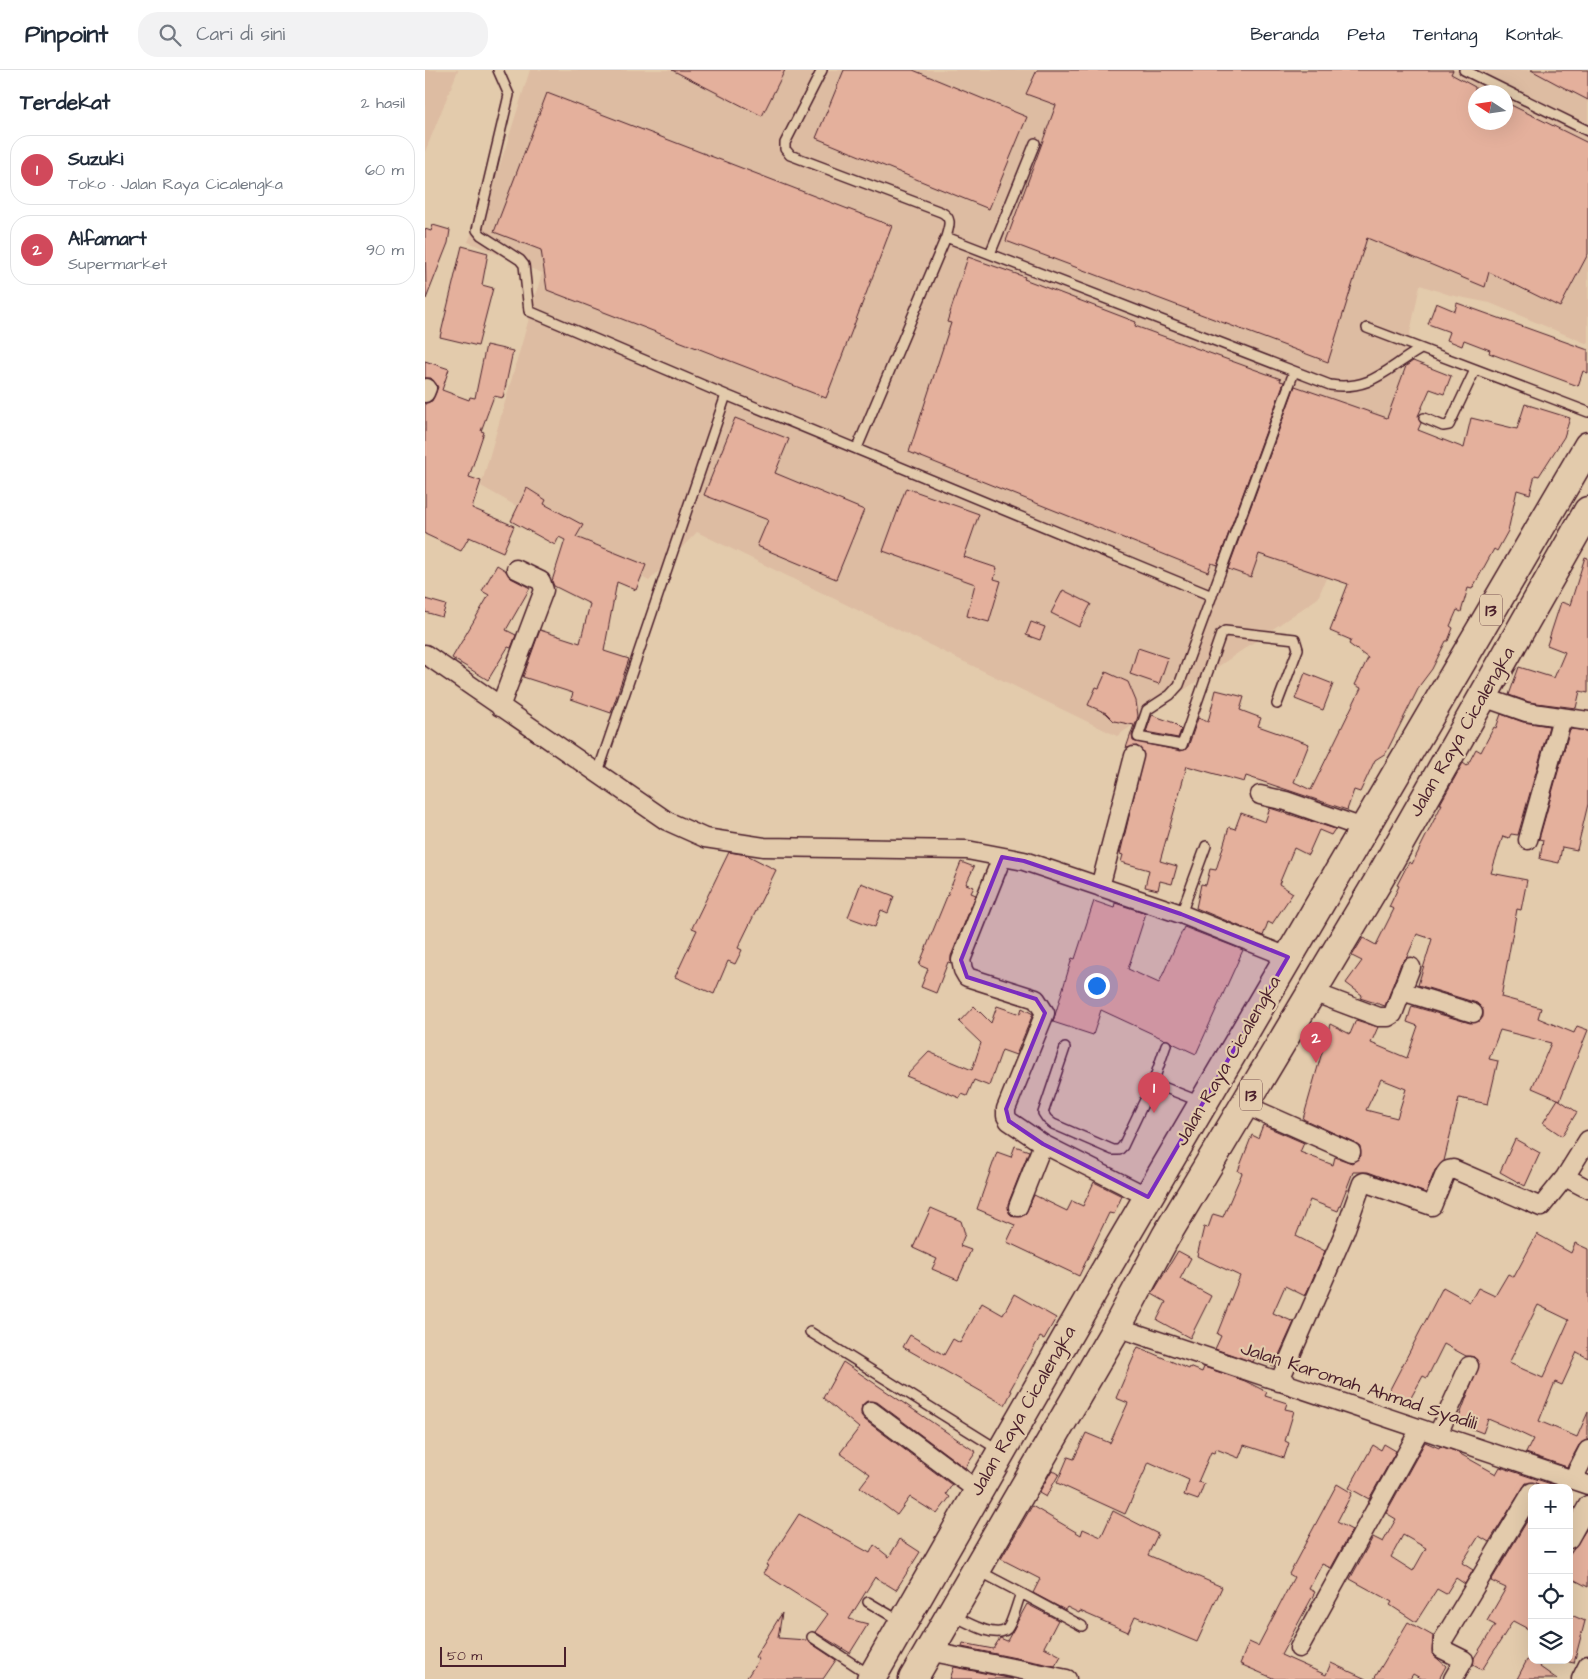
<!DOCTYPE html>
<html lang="id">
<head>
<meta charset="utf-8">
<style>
	:root { --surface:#fff; --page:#f2f2f3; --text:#1f2937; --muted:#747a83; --line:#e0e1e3; --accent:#d1495b }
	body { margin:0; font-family:"Architects Daughter",sans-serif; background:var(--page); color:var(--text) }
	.controls { position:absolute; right:15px; bottom:15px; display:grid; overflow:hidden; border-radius:10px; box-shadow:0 5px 20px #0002 }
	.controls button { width:45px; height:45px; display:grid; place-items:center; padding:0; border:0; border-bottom:1px solid var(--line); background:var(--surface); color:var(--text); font:25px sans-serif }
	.compass { position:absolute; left:1043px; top:15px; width:45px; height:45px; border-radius:50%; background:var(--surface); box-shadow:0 5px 20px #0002; rotate:282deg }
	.scale { position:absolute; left:15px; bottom:12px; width:126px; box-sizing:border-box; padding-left:5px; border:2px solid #4a1f2b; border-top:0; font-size:14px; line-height:18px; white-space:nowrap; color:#4a1f2b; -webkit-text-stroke:4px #e3cbac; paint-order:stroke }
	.you { position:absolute; left:671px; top:915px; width:18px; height:18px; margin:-12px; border:4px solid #fff; border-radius:50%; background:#1a73e8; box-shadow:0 0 0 8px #1a73e833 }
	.badge { display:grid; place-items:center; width:32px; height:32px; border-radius:50%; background:var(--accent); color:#fff; font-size:16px; font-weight:700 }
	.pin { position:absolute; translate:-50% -41px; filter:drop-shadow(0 1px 2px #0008) }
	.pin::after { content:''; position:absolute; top:26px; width:18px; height:15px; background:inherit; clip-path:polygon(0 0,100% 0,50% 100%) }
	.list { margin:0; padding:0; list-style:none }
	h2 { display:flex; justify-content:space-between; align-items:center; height:65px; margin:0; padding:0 20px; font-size:21px }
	h2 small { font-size:16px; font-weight:400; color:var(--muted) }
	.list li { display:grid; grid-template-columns:32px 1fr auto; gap:15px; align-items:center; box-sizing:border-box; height:70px; margin:0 10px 10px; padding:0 10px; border:1px solid var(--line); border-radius:20px }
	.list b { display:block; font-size:19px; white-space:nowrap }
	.list p { margin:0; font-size:16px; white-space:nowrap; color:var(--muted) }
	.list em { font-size:16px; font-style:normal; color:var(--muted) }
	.icon { flex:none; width:28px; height:28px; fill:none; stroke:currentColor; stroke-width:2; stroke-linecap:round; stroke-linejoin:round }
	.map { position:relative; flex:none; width:1163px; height:1609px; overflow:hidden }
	header { display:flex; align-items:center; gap:30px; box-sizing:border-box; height:70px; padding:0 25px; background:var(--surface); border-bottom:1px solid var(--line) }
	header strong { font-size:24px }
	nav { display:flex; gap:28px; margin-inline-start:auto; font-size:18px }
	.search { width:350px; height:45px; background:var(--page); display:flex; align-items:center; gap:12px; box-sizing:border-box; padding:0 18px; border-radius:20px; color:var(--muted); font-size:19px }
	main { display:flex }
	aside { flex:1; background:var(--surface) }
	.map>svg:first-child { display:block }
	.built { fill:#ddbca2; fill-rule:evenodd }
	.building { fill:#e4b09c; stroke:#4a1f2b; fill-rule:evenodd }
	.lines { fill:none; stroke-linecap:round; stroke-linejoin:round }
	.lane-casing { stroke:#4a1f2b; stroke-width:12 }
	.street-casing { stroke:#4a1f2b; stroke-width:21 }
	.highway-casing { stroke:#4a1f2b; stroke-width:31 }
	.lane { stroke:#e3cbac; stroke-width:9 }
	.street { stroke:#e3cbac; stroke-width:18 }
	.highway { stroke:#e3cbac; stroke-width:28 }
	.marked { fill:#7b2cbf; fill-opacity:0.2; stroke:#7b2cbf; stroke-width:4; stroke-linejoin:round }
	.labels { text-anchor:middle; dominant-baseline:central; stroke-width:4.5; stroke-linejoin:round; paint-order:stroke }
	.shield { fill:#e3cbac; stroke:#785352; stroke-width:1 }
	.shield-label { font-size:18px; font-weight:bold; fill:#4a1f2b }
	.street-label { font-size:19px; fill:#4a1f2b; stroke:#e3cbac }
</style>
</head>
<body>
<header>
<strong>Pinpoint</strong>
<div class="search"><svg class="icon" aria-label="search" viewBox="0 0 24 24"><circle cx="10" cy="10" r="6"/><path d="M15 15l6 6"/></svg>Cari di sini</div>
<nav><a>Beranda</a><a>Peta</a><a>Tentang</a><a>Kontak</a></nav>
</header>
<main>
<aside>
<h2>Terdekat<small>2 hasil</small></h2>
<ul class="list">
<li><span class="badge">1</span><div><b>Suzuki</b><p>Toko · Jalan Raya Cicalengka</p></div><em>60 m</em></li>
<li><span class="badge">2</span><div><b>Alfamart</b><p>Supermarket</p></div><em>90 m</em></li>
</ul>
</aside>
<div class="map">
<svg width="1163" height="1609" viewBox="0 0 1163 1609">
	<rect width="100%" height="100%" fill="#e3cbac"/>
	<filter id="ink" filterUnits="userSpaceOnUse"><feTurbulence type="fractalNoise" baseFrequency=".02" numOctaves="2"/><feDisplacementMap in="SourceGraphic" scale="10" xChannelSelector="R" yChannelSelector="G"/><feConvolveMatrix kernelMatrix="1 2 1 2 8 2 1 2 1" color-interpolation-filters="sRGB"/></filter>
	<g filter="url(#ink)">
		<!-- built -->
		<path class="built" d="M 0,0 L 33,0 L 0,82 Z
			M 105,0 L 1163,0 L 1163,274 L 1065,233 L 1025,225 L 995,215 L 969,340 L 893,528 L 692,666 L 272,462 L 224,511 L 56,416 L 117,203 L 43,172 L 74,98 ZM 1050,22 L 1080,22 L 1080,52 L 1050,52 Z"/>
		<!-- building -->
		<path class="building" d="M 247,0 L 360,0 L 337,46 Z
			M 419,0 L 488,0 L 602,47 L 564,139 L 391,68 Z
			M 612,0 L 1028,0 L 1026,4 L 1050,17 L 1050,52 L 1080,52 L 1080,32 L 1163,73 L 1163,184 L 1135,237 L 1064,202 L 1060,217 L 942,168 L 903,292 L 581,171 L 631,35 L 601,24 Z
			M 1106,0 L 1163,0 L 1163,30 L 1132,14 Z
			M 122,23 L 467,156 L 401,328 L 122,220 L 116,180 L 69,162 Z
			M 8,155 L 25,160 L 23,173 L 1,229 L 0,159 L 6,161 Z
			M 37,176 L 63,183 L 57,215 L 68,218 L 53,276 L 15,267 Z
			M 543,187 L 600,207 L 599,209 L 711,252 L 710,256 L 856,309 L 855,311 L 859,312 L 792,495 L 786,493 L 783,502 L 484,382 L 526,253 L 522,252 Z
			M 1011,233 L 1030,241 L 1032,233 L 1163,280 L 1163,303 L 1158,301 L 1153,316 L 1064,283 L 1065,280 L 1039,270 L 1037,276 L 1022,270 L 1025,262 L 1003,254 Z
			M 61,275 L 88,281 L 78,328 L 69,326 L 56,361 L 59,362 L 44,407 L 56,411 L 47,438 L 89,456 L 78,482 L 44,467 L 36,481 L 0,464 L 0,333 L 7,331 L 13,317 L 6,308 L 0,308 L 0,291 L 24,299 L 17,320 L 44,330 L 45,327 L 50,328 Z
			M 988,291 L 1026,306 L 1019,324 L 1005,319 L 993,346 L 996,353 L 993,360 L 1039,378 L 1046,348 L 1092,359 L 1100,334 L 1145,348 L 1139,367 L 1114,406 L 1110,405 L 1105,424 L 1092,420 L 1083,461 L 1072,481 L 1069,479 L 1047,519 L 1043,518 L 1036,542 L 1032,540 L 1025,556 L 1028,558 L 1023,571 L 1021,571 L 1007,599 L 995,615 L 961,683 L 950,690 L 935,722 L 929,720 L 922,740 L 821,706 L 819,712 L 762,696 L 735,791 L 752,796 L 747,814 L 735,811 L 733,820 L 720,817 L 724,800 L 696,792 L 698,785 L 695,784 L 719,684 L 712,676 L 701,678 L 709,655 L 689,651 L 681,643 L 663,635 L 671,617 L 674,618 L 681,602 L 703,612 L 711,631 L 713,646 L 707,665 L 708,671 L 756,681 L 763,677 L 773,648 L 783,652 L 791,620 L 819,627 L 815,640 L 836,648 L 833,656 L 884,674 L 869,712 L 886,720 L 936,618 L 930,615 L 943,588 L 924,574 L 926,570 L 905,561 L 923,514 L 834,484 L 826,507 L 803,499 L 870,316 L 962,348 L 981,296 Z
			M 310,348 L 364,369 L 350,403 L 439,440 L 411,509 L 332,476 L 343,450 L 279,425 Z
			M 102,418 L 121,430 L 119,434 L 158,455 L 151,467 L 221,495 L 211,520 L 192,512 L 179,581 L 204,589 L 186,643 L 146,629 L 148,623 L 98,607 L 115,560 L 155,573 L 165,534 L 129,516 L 127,511 L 140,470 L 134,467 L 130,475 L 86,451 Z
			M 481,418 L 554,444 L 539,487 L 572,498 L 569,509 L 576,511 L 564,552 L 542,546 L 550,514 L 458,481 Z
			M 1160,487 L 1163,488 L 1163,623 L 1155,621 L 1151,638 L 1104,632 L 1084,625 L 1094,597 L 1129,608 L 1140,582 L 1122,575 L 1136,532 L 1145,535 Z
			M 72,495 L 80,500 L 86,508 L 105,518 L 81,560 L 91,565 L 86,578 L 83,577 L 63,610 L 27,588 L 64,525 L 57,521 Z
			M 638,520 L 666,534 L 654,557 L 626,543 Z
			M 0,529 L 21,535 L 17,547 L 0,542 Z
			M 606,552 L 620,557 L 615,570 L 601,565 Z
			M 713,578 L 743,588 L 734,614 L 705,604 Z
			M 880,603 L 908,614 L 898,640 L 870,629 Z
			M 1076,644 L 1098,652 L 1124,656 L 1093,765 L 1086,764 L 1084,768 L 1078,766 L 1066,803 L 1102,810 L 1096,840 L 1092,839 L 1076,927 L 1116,938 L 1113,948 L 1149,963 L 1152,956 L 1163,960 L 1135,1030 L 1107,1018 L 1126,973 L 1075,960 L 1064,989 L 1073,991 L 1063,1034 L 1034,1028 L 1019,1091 L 1010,1100 L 1001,1123 L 943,1102 L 928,1102 L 913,1141 L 885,1130 L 871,1166 L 900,1181 L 880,1226 L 860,1216 L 848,1243 L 869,1252 L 849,1296 L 830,1288 L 828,1292 L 790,1279 L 796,1266 L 792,1264 L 815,1206 L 772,1186 L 779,1157 L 783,1158 L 788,1144 L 798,1147 L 817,1103 L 813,1101 L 827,1065 L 833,1068 L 838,1055 L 879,1073 L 875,1082 L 908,1095 L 910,1087 L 927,1093 L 936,1086 L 935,1076 L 931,1073 L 878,1049 L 905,954 L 925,964 L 931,950 L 953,957 L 946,973 L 982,988 L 993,956 L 982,952 L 987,936 L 1045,953 L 1055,951 L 1058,947 L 1058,940 L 1052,933 L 993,915 L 1007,869 L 992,864 L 982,887 L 976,893 L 960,936 L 935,928 L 937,925 L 921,913 L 937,891 L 927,886 L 938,868 L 951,875 L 969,839 L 964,837 L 974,816 L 972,815 L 984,792 L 987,794 L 1017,734 L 1015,734 L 1038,693 L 1042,696 L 1051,679 L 1056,682 L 1069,657 L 1071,658 ZM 956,1009 L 981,1019 L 972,1048 L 941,1040 Z
			M 727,645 L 749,653 L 756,660 L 753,668 L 721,662 Z
			M 1145,659 L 1163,661 L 1163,734 L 1152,780 L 1137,777 L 1134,793 L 1115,789 L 1118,770 L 1114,769 Z
			M 845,738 L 910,759 L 906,765 L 894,760 L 883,785 L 869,778 L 854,814 L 868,823 L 847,854 L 843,852 L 838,866 L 771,838 L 776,814 L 781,815 L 785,799 L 791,800 L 804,757 L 810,759 L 816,743 L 840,752 Z
			M 304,782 L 322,785 L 351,800 L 313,878 L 317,880 L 310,894 L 303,891 L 289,924 L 250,907 L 272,860 L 267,858 Z
			M 536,792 L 549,797 L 541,814 L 549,817 L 546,823 L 551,825 L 526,886 L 526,893 L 523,892 L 511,923 L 496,917 L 503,899 L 494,895 Z
			M 436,813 L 469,826 L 463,843 L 456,840 L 450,857 L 423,847 Z
			M 669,831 L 689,838 L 690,833 L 721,843 L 703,899 L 734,913 L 759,857 L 818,880 L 771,984 L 676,940 L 668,965 L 628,952 L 647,888 L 650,889 Z
			M 549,936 L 566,953 L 572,936 L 595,944 L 597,938 L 608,944 L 591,985 L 577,980 L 564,1016 L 549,1010 L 542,1026 L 537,1024 L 535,1028 L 481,1006 L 504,982 L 547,1000 L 556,973 L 534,952 Z
			M 1133,1029 L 1152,1042 L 1137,1066 L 1118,1053 Z
			M 1090,1069 L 1115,1083 L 1100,1116 L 1075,1102 Z
			M 590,1076 L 604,1081 L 583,1134 L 584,1143 L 589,1147 L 600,1145 L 609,1125 L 642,1141 L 647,1131 L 658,1136 L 669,1112 L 697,1126 L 689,1144 L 684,1143 L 654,1206 L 582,1172 L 590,1155 L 552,1139 L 572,1082 L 586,1087 Z
			M 506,1138 L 536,1151 L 540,1164 L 535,1176 L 546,1180 L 533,1210 L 507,1199 L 512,1189 L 488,1178 Z
			M 1112,1164 L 1146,1183 L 1150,1173 L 1163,1179 L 1163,1288 L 1152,1282 L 1137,1315 L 1130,1312 L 1114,1351 L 1152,1367 L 1163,1342 L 1163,1369 L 1154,1375 L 1142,1397 L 1101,1383 L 1108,1369 L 1089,1360 L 1063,1349 L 1058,1363 L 1032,1353 L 1054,1294 L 1049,1287 L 1041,1286 L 1019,1274 L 1002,1308 L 998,1306 L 983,1333 L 962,1325 L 1018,1217 L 1045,1232 L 1053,1218 L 1070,1226 L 1083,1204 L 1089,1207 ZM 1113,1235 L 1144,1250 L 1118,1308 L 1084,1293 Z
			M 753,1181 L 766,1188 L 755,1209 L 786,1226 L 765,1268 L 732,1250 L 741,1232 L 727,1224 Z
			M 589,1224 L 631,1248 L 619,1269 L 615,1267 L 585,1320 L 587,1321 L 580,1335 L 478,1277 L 485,1265 L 519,1285 L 528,1269 L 535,1273 L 557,1233 L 578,1245 Z
			M 713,1277 L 764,1299 L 765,1297 L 777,1302 L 779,1297 L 820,1311 L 842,1322 L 840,1326 L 862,1333 L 860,1339 L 869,1341 L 860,1371 L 864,1373 L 859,1388 L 819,1375 L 814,1388 L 791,1379 L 789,1383 L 786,1382 L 773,1412 L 779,1414 L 773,1430 L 759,1425 L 764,1410 L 724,1392 L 700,1444 L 632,1413 L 643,1387 L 649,1389 L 661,1363 L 685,1373 L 703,1333 L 691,1328 Z
			M 418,1292 L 551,1382 L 540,1398 L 452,1332 L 442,1331 L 437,1335 L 436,1345 L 440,1350 L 527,1415 L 521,1424 L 525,1427 L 512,1444 L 485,1427 L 472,1445 L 435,1417 L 445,1404 L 415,1383 L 434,1358 L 398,1328 Z
			M 1000,1372 L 1014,1378 L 1015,1376 L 1030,1381 L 1071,1404 L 1075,1397 L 1138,1418 L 1117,1418 L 1112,1413 L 1101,1413 L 1064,1472 L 1054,1466 L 1037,1493 L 1048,1500 L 1040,1514 L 1031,1508 L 1021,1524 L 1012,1519 L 991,1552 L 965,1535 L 967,1532 L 925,1509 L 948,1467 L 958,1472 L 971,1449 L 961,1443 ZM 978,1465 L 1001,1478 L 988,1501 L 966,1487 Z
			M 959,1374 L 971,1381 L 944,1429 L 924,1418 L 948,1375 L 956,1380 Z
			M 627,1400 L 634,1404 L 621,1427 L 614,1423 Z
			M 912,1414 L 927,1423 L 912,1452 L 927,1460 L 906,1498 L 897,1494 L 884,1519 L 890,1522 L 856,1585 L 901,1605 L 906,1593 L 941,1609 L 850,1609 L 815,1594 L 824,1572 L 833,1576 L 869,1507 L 864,1504 Z
			M 607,1436 L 656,1465 L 658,1459 L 676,1467 L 688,1441 L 733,1464 L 723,1485 L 797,1517 L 772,1572 L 710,1546 L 703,1562 L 655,1541 L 654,1543 L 642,1537 L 640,1540 L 608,1523 L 615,1509 L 576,1489 Z
			M 1107,1443 L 1107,1561 L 1088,1551 L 1057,1600 L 1048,1595 L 1049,1588 L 1070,1555 L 1062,1551 L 1081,1518 L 1066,1511 Z
			M 374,1444 L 445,1483 L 449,1475 L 464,1487 L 475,1469 L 495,1482 L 471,1520 L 450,1507 L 424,1549 L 443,1554 L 425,1583 L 390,1562 L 403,1544 L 338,1503 L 343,1496 L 341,1495 Z
			M 1163,1457 L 1163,1517 L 1144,1507 L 1144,1485 Z
			M 602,1534 L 633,1550 L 619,1577 L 636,1586 L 630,1596 L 537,1577 L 538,1573 L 568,1579 L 575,1568 L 582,1571 Z
			M 357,1543 L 353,1568 L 381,1570 L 411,1590 L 398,1609 L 321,1609 L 334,1589 L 330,1587 Z
			M 1144,1544 L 1160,1551 L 1149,1593 L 1144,1592 Z
			M 983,1552 L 1008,1566 L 1007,1584 L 1021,1596 L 1014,1609 L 997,1609 L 988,1604 L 985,1609 L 949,1609 Z
			M 1102,1590 L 1119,1590 L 1115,1597 L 1132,1609 L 1092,1609 Z
			M 529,1597 L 588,1609 L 525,1609 Z"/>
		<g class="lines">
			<!-- lane casing -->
			<g class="lane-casing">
				<path id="lane" d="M 73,0 L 84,25 L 52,160 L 56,165 L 95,190 L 99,195 L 104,241 L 301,325 L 173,702
					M 397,0 L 360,73 L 360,79 L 365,85 L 516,142 C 528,148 524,156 521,167 L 432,378
					M 1039,0 L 1163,61
					M 521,167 L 905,315 C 946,321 961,299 994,280
					M 565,184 L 610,73
					M 942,258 L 1163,342
					M 301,325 L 787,526
					M 999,348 L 1018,356 L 1024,355 L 1050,300
					M 852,634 L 873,579 L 870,569 L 800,561 L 796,564 L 757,675 L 713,667 L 722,640 L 745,625 L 754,615 L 869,302
					M 756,844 L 781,776
					M 640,978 L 618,1043 L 622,1049 L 628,1054 L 688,1080 L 694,1080 L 698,1076 L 728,1013 L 776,1032
					M 728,1013 L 741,975
					M 385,1262 L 574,1380
					M 596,1523 L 657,1556
					M 443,1532 L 475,1551
					M 527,1545 C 538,1550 570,1570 582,1559 C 587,1554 593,1530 596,1523 L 554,1501
					M 387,1567 L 445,1605"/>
			</g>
			<!-- street casing -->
			<g class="street-casing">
				<path id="street" d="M 0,323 L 2,318
					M 0,584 L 242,751 L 280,768 L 339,777 L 542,780 L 599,791 L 756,844 L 863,887
					M 1058,627 L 1101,642 L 1163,651
					M 75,637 L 119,520 L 116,511 L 91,499
					M 835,725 L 861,731 L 938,758
					M 1103,770 L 1137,648
					M 577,787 L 536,890 L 538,900 L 542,907 L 611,929 L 620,943 L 581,1039 L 581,1046 L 584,1051 L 618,1074 L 723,1127
					M 675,817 L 709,686
					M 885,921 L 954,947 L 963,947 L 968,944 L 986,897
					M 976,921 L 1048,943
					M 820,1035 L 926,1082
					M 1140,1107 L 1163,1119
					M 593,1137 L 618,1074
					M 692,1257 L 1163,1415
					M 854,1312 L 920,1161 L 937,1113 L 939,1112 L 1007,1136 L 1020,1104 L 1023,1100 L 1028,1099 L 1116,1137 L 1140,1107 L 1163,1070
					M 446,1341 L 552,1420
					M 1013,1364 L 1044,1296
					M 1148,1409 L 1163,1380
					M 1144,1469 L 1163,1435
					M 874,1578 L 995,1359
					M 503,1581 L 642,1609
					M 1028,1609 L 1039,1590 L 1017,1579 L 1018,1570 L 1107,1422
					M 1156,1609 L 1163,1595"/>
			</g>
			<!-- highway casing -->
			<g class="highway-casing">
				<path id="highway" d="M 446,1609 L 674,1211 L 1163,376
					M 488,1609 L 692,1257 L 741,1166 L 952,813 L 1163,441"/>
			</g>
			<!-- lane -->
			<use href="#lane" class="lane"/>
			<!-- street -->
			<use href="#street" class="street"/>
			<!-- highway -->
			<use href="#highway" class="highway"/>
		</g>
	</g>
	<!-- marked area -->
	<path class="marked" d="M 577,787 L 599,791 L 756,844 L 863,887 L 723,1127 L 618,1074 L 584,1051 L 581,1039 L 620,943 L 611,929 L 542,907 L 536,890 Z"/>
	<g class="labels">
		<!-- shield labels -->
		<g class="shield">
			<rect x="1055" y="524.5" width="22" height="31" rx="4"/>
			<rect x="815" y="1009.5" width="22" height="31" rx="4"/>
		</g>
		<g class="shield-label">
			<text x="1066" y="540">13</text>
			<text x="826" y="1025">13</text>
		</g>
		<!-- street labels -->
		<g class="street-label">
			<text transform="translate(1037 662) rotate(-60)">Jalan Raya Cicalengka</text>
			<text transform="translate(803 991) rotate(-60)">Jalan Raya Cicalengka</text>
			<text transform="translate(934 1316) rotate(18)">Jalan Karomah Ahmad Syadili</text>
			<text transform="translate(598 1341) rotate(-60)">Jalan Raya Cicalengka</text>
		</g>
	</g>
</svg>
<div class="controls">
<button>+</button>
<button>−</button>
<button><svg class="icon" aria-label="locate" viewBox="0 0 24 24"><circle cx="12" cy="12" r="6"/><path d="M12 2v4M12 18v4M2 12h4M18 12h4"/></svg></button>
<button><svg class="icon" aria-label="layers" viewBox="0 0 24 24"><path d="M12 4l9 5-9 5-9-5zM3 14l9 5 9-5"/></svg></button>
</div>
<svg class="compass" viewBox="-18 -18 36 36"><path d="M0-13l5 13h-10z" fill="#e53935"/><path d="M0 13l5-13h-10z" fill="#747a83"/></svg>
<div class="scale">50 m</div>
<div class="you"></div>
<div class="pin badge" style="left:729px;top:1043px">1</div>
<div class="pin badge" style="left:891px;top:993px">2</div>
</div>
</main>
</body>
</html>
